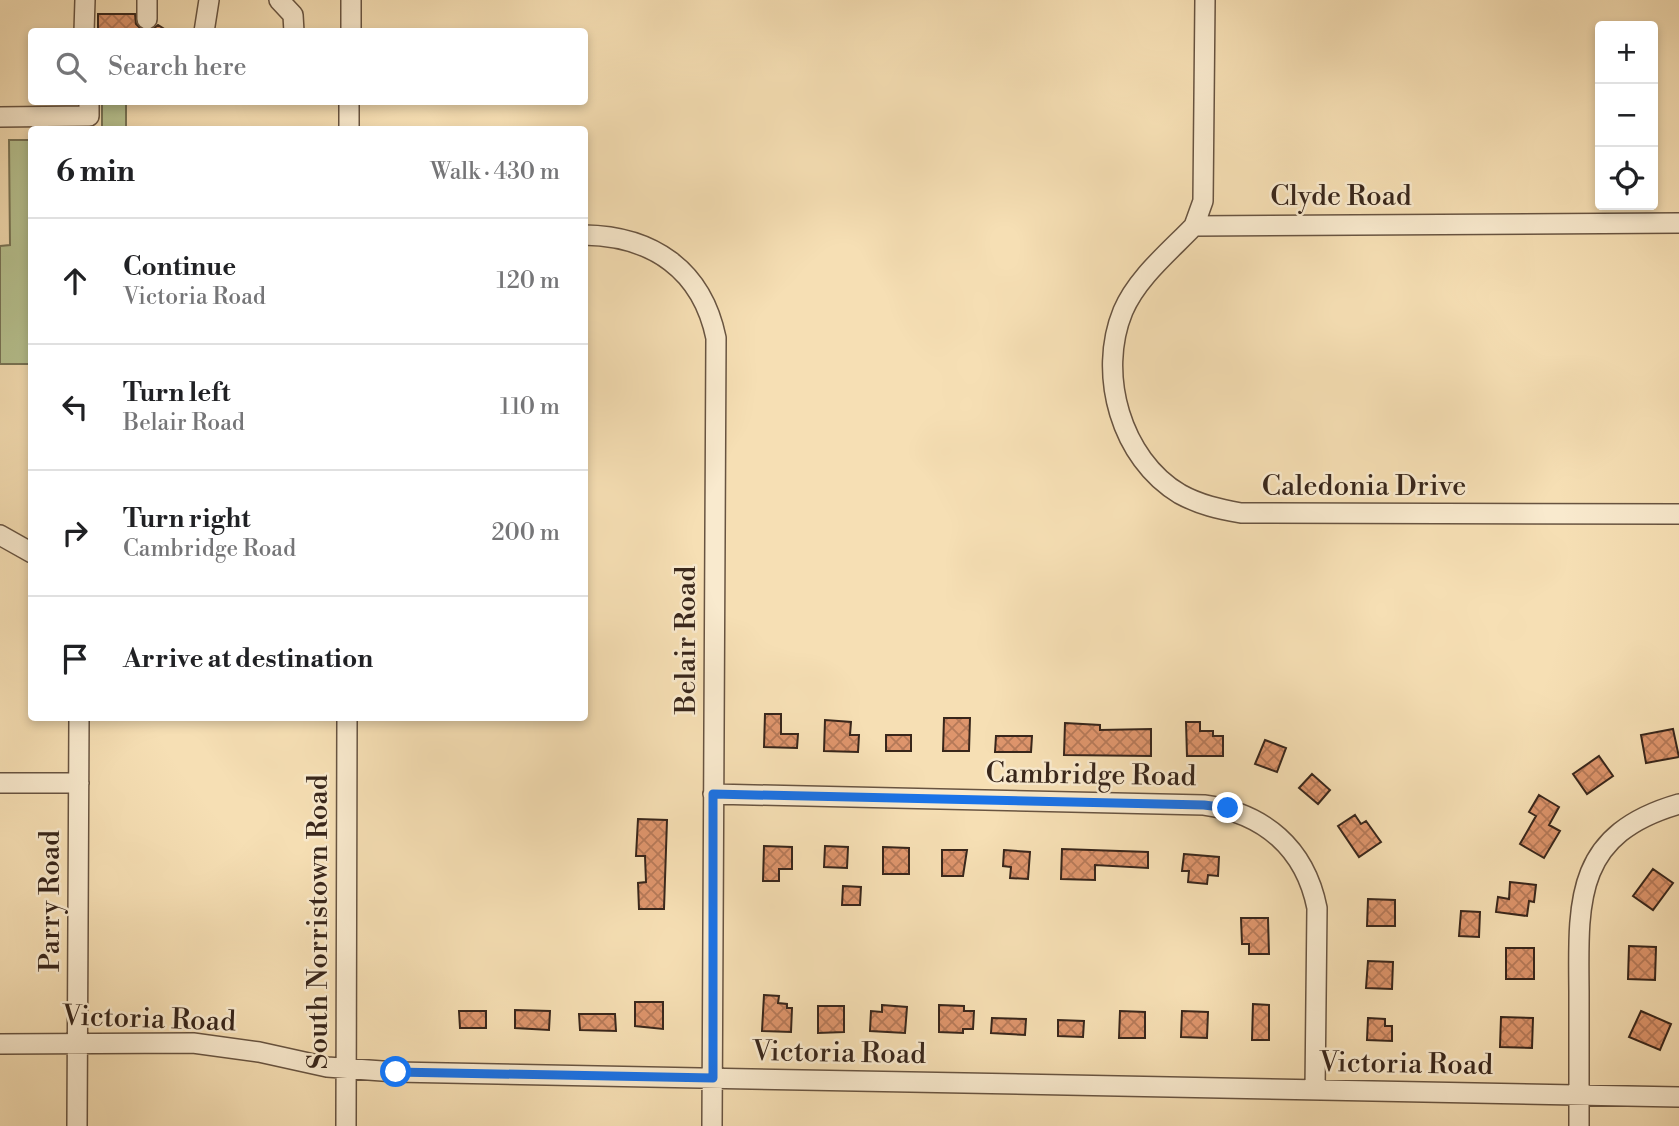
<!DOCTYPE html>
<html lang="en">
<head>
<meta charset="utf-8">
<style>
	:root { --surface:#fff; --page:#f6f6f6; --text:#202124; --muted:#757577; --line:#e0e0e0 }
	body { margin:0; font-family:"Libre Bodoni",serif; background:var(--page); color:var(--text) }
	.controls { position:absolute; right:21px; top:21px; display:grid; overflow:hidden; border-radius:7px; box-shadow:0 4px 10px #0003 }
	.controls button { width:63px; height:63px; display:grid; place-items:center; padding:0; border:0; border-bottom:2px solid var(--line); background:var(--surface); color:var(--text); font:35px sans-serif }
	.stop { position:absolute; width:21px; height:21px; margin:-16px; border:5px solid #1a73e8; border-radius:50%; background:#fff }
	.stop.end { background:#1a73e8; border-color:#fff; box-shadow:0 2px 7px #0008 }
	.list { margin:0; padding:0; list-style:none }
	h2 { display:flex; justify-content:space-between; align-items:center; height:91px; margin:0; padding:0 28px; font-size:30px }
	h2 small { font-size:23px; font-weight:400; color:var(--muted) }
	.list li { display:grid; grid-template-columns:46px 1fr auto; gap:21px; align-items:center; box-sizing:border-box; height:126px; padding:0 28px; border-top:2px solid var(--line) }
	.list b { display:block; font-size:26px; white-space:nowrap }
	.list p { margin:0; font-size:23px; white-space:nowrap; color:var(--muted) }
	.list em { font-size:23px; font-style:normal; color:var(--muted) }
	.icon { flex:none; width:38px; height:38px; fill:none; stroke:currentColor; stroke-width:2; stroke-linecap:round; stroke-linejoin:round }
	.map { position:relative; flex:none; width:1679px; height:1126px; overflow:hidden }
	.search { position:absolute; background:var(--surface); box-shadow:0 4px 10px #0003; left:28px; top:28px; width:560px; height:77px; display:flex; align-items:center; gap:18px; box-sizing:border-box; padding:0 24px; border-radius:7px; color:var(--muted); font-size:26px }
	.panel { position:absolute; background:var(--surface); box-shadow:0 4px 10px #0003; left:28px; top:126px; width:560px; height:595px; border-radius:7px }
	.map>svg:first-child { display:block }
	.grass { fill:#b7c391; stroke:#787456; stroke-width:2 }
	.building { fill:url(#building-cross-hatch); stroke:#38261b; stroke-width:2 }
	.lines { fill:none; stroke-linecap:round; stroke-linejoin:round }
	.minor-casing { stroke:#685441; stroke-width:22 }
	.minor { stroke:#f9eace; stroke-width:19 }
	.route { stroke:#1a73e8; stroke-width:9 }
	.labels { text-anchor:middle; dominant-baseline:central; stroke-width:5; stroke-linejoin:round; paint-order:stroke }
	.street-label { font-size:28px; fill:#38261b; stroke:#f9eace }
</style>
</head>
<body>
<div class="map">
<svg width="1679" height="1126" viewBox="0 0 1679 1126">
	<defs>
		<pattern id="building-cross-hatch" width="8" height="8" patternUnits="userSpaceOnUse" patternTransform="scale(1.75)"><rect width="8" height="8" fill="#de956c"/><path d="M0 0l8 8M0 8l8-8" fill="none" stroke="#b57958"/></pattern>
	</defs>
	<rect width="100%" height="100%" fill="#f6dfb4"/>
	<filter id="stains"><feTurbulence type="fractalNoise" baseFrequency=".00286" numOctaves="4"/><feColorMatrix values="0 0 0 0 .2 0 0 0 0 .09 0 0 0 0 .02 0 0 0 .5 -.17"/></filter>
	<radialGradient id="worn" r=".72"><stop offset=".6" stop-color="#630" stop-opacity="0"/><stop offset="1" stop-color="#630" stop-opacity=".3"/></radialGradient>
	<!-- grass -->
	<path class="grass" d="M 102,102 L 126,102 L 126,129 L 102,129 Z
		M 9,140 L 31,140 L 31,364 L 0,364 L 0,246 L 10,245 Z"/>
	<!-- building -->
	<path class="building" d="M 98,14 L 135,14 L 136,24 L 142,30 L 152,30 L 158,25 L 169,32 L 98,32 Z
		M 765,714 L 781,714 L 781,734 L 798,734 L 797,748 L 764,747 Z
		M 944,718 L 970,718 L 969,751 L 943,751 Z
		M 825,720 L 851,722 L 850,735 L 859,735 L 858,752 L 824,751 Z
		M 1186,722 L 1200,722 L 1200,731 L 1213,731 L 1213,736 L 1223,736 L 1223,756 L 1187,756 Z
		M 1065,723 L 1100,725 L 1100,730 L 1151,729 L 1151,756 L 1064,755 Z
		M 1673,729 L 1679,757 L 1646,763 L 1641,735 Z
		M 886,735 L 911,735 L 911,751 L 886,751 Z
		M 996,736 L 1032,736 L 1031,752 L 995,752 Z
		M 1265,740 L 1286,748 L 1277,772 L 1255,764 Z
		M 1599,756 L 1613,776 L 1587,794 L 1573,774 Z
		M 1312,774 L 1330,790 L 1318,804 L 1299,788 Z
		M 1539,795 L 1559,807 L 1549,825 L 1560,831 L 1544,858 L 1520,844 L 1536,816 L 1529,812 Z
		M 1355,815 L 1361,824 L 1366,821 L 1381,842 L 1359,857 L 1338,826 Z
		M 638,819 L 667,820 L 664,909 L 639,909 L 638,883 L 646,882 L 645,856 L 636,856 Z
		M 764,846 L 792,847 L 792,869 L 779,869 L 779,881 L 763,881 Z
		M 825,846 L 848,847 L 847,868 L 824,867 Z
		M 883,847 L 909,848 L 909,874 L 883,874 Z
		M 1062,849 L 1148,852 L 1148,868 L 1095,865 L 1095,880 L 1061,879 Z
		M 942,850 L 967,850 L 963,876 L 942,876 Z
		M 1004,850 L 1030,852 L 1028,879 L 1010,878 L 1011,867 L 1003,866 Z
		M 1184,854 L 1219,857 L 1218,876 L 1208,875 L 1207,884 L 1188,882 L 1189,871 L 1182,871 Z
		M 1653,869 L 1673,883 L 1653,910 L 1633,896 Z
		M 1510,882 L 1536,885 L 1534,902 L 1529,901 L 1527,916 L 1496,912 L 1498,897 L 1509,899 Z
		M 843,886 L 861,887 L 860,905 L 842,905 Z
		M 1368,899 L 1395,900 L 1395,926 L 1367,926 Z
		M 1461,911 L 1480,912 L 1479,937 L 1459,936 Z
		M 1241,918 L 1268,918 L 1269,954 L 1249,954 L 1249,944 L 1242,944 Z
		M 1629,946 L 1656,947 L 1655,980 L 1628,979 Z
		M 1506,948 L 1534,948 L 1534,979 L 1506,979 Z
		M 1368,961 L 1393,962 L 1392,989 L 1366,988 Z
		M 764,995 L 779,996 L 778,1003 L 787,1004 L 787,1008 L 792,1008 L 791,1032 L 762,1031 Z
		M 635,1002 L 663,1002 L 663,1029 L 635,1026 Z
		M 1253,1004 L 1269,1005 L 1269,1040 L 1252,1040 Z
		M 882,1005 L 907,1007 L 905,1033 L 870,1031 L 871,1011 L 882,1012 Z
		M 939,1005 L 964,1006 L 964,1011 L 974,1011 L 973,1029 L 963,1029 L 963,1033 L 939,1032 Z
		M 818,1006 L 844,1006 L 844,1032 L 818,1033 Z
		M 515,1010 L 550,1011 L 549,1030 L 515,1028 Z
		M 459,1011 L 486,1011 L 486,1028 L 460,1028 Z
		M 1120,1011 L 1145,1012 L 1145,1038 L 1119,1038 Z
		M 1182,1011 L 1208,1012 L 1207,1038 L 1181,1037 Z
		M 1641,1011 L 1671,1024 L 1660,1050 L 1629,1037 Z
		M 579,1014 L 615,1014 L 616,1031 L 580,1030 Z
		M 1501,1017 L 1533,1018 L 1532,1048 L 1500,1047 Z
		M 992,1018 L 1026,1019 L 1025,1035 L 991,1033 Z
		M 1368,1018 L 1385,1019 L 1385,1026 L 1392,1026 L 1392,1041 L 1367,1040 Z
		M 1058,1020 L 1084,1021 L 1083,1037 L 1058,1036 Z"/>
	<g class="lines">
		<!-- minor casing -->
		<g class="minor-casing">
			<path id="minor" d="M 147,0 L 147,19
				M 279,0 L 293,15 L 294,32
				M 351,0 L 351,32
				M 84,32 L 85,0
				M 204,32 L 209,0
				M 0,117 L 89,116 L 89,102
				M 349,130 L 349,102
				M 1679,223 L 1194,226 C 1169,252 1137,278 1123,311 C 1097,374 1121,459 1180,494 C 1200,505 1219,509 1241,513 L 1679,514
				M 1194,226 L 1203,201 L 1205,0
				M 584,235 C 653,236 702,270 716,338 L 712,1126
				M 0,535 L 32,553
				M 0,783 L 79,783
				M 713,794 L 1204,805 C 1264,813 1305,848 1317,908 L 1315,1090
				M 0,1044 L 193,1043 L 259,1052 L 327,1067 L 396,1072 L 1679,1097
				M 77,1126 L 79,718
				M 346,1126 L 347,718
				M 1579,1126 C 1579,1081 1579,1036 1579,991 C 1578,899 1575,834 1679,804"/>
		</g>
		<!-- minor -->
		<use href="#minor" class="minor"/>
	</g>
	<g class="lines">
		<!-- route -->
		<path class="route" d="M 396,1072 L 713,1078 L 713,794 L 1204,805 L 1228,808"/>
	</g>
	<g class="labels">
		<!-- street labels -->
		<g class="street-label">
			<text x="1341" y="196">Clyde Road</text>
			<text x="1364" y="486">Caledonia Drive</text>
			<text transform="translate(686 640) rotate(-90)">Belair Road</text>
			<text transform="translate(1091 775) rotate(1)">Cambridge Road</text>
			<text transform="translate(50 901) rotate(-90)">Parry Road</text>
			<text transform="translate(318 922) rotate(-90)">South Norristown Road</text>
			<text transform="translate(149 1019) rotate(2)">Victoria Road</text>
			<text transform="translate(839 1053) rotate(1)">Victoria Road</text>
			<text transform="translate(1406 1064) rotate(1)">Victoria Road</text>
		</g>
	</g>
	<rect width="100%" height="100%" filter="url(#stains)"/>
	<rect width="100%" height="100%" fill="url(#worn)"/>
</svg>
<div class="controls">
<button>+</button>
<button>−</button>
<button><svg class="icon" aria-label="locate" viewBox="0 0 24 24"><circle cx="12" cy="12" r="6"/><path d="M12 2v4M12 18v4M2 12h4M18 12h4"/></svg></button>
</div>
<div class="stop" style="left:396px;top:1072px"></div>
<div class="stop end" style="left:1228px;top:808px"></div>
<div class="search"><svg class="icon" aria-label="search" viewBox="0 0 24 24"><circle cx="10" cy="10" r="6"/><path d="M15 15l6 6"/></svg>Search here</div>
<section class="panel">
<h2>6 min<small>Walk · 430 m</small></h2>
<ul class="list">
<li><svg class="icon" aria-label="ahead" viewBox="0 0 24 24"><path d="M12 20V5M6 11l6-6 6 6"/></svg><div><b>Continue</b><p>Victoria Road</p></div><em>120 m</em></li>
<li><svg class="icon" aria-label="left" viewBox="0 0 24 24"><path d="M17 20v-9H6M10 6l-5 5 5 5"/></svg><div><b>Turn left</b><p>Belair Road</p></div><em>110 m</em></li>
<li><svg class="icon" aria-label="right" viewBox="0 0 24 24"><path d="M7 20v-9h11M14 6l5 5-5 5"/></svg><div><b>Turn right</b><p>Cambridge Road</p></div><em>200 m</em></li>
<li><svg class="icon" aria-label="arrive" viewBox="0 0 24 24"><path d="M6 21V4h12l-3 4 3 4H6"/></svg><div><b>Arrive at destination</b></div></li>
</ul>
</section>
</div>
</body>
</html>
